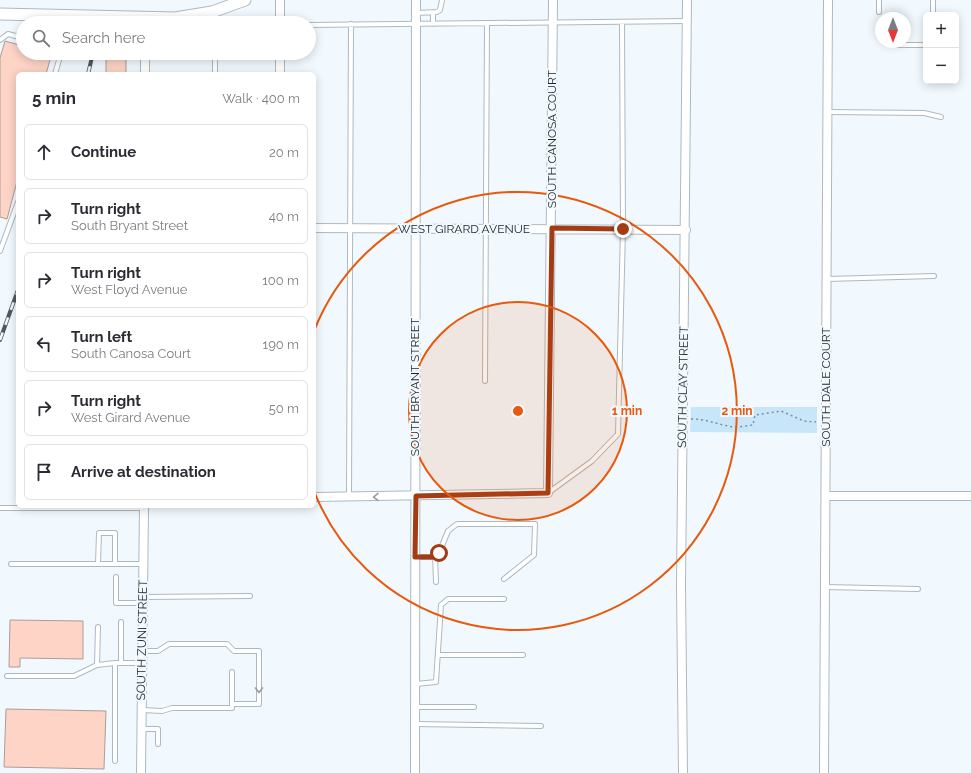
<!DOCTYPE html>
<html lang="en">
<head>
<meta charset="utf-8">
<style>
	:root { --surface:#fff; --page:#f7f7f7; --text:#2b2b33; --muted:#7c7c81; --line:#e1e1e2 }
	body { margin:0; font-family:Raleway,sans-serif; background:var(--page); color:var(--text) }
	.controls { position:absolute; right:12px; top:12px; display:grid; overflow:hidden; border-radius:6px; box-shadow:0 2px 10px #0003 }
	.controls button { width:36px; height:36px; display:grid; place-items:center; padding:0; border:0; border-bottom:1px solid var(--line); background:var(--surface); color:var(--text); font:20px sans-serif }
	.compass { position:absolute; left:875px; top:12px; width:36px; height:36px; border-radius:50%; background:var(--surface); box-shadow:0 2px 10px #0003; rotate:180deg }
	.stop { position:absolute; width:12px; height:12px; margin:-9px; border:3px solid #a23c15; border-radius:50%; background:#fff }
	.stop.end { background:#a23c15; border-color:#fff; box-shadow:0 1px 4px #0008 }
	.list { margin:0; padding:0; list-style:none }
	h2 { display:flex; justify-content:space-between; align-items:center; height:52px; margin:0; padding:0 16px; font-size:17px }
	h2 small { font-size:13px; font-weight:400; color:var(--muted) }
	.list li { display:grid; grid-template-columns:26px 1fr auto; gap:12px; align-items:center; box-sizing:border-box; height:56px; margin:0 8px 8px; padding:0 8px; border:1px solid var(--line); border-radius:6px }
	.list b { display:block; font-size:15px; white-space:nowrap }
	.list p { margin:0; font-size:13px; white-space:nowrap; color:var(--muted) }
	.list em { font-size:13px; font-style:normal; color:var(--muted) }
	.icon { flex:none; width:22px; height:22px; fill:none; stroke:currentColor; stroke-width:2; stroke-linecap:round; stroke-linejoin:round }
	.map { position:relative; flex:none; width:971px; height:773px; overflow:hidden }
	.search { position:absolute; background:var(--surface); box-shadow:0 2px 10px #0003; left:16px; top:16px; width:300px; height:44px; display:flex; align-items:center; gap:10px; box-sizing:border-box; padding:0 14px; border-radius:22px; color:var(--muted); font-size:15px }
	.panel { position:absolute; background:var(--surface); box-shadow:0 2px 10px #0003; left:16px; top:72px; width:300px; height:436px; border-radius:6px }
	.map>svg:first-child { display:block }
	.green { fill:#c8e6fa }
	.building { fill:#fdd4c6; stroke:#ab9d98 }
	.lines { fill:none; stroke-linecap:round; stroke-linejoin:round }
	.service-casing { stroke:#adb9c2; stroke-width:6 }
	.minor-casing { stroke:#adb9c2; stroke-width:10 }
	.tertiary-casing { stroke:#adb9c2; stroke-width:13 }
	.path { stroke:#858c90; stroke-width:1.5; stroke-dasharray:2 3; stroke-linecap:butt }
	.service { stroke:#fff; stroke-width:4 }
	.minor { stroke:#fff; stroke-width:8 }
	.tertiary { stroke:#fff; stroke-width:11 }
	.rail-casing { stroke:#52585c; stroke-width:4 }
	.rail { stroke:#f1f9ff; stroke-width:2.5; stroke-dasharray:8; stroke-linecap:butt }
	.oneway { stroke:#999c9d }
	.route { stroke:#a23c15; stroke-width:5 }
	.ring { fill:none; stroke:#e8590c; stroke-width:2 }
	.labels { text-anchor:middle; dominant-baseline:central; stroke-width:4; stroke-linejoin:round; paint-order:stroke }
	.street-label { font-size:12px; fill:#1d2225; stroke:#f1f9ff }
	.centre { fill:#e8590c; stroke:#f1f9ff; stroke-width:2 }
	.ring-label { font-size:12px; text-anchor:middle; font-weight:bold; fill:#e8590c; stroke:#f1f9ff; stroke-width:4; stroke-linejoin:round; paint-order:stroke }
</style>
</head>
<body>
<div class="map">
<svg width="971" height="773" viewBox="0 0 971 773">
	<rect width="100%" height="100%" fill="#f1f9ff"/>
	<!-- green -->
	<path class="green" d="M 691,407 L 817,407 L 817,433 L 690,432 Z"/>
	<!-- building -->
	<path class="building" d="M 5,41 L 23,46 L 23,53 L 52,53 L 46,74 L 18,74 L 18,178 L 7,219 L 0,217 L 0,58 Z
		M 106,53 L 126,53 L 126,74 L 106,74 Z
		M 10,620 L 83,621 L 83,659 L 20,658 L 20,667 L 9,667 Z
		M 6,709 L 106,711 L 104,769 L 4,767 Z"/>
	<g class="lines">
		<!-- service casing -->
		<g class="service-casing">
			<path id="service" d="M 879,0 L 879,12
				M 416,13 L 437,12 L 440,10 L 442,0
				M 433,13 L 433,24
				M 933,15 L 933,0
				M 309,25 L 687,21
				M 0,40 L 8,34 L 23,38
				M 896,45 L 926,45
				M 215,53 L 215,74
				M 55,74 L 61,53
				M 828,112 L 924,113 L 941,117
				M 0,251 L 18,202
				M 827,279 L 934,276
				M 485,381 L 487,23
				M 548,493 L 592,461 L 618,434 L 623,229 L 622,22
				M 349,497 L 351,24
				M 0,508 L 144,508
				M 435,555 L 436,582
				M 415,557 L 432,557 L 439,553 L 448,531 L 457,524 L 535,524 L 534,555 L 504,579
				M 11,564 L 143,564
				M 98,564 L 99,533 L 115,533 L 115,564
				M 116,577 L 116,603 L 143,603
				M 825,587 L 918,589
				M 143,597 L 250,596
				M 143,651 L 158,651 L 169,644 L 227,644 L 234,651 L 259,651 L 259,704 L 232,704
				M 438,655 L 523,655
				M 121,663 L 121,622
				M 97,665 L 98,627
				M 7,676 L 74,676 L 97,665 L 115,663
				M 416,684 L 436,682 L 441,605 L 448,599 L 504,599
				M 415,707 L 474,707
				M 142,710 L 162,711 L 172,708 L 232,708 L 232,672
				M 415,724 L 541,726
				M 141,729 L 158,729 L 158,744
				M 115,761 L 115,663 L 142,663"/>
		</g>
		<!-- minor casing -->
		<g class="minor-casing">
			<path id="minor" d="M 280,23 L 280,0
				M 145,53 L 145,74
				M 280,74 L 280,53
				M 314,228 L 686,230
				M 826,496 L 971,496
				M 314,497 L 548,493 L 553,0
				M 141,773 L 144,506
				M 415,773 L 416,0
				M 683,773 L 681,585 L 687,0
				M 824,773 L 828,0"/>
		</g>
		<!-- tertiary casing -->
		<g class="tertiary-casing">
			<path id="tertiary" d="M 0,14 L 175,18 L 212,12 L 245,0"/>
		</g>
		<!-- path -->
		<path class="path" d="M 691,419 C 705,419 714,423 728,426 C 736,428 745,426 753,425 L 755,415 L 781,411 L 804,421 L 816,422"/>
		<!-- service -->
		<use href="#service" class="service"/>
		<!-- minor -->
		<use href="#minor" class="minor"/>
		<!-- tertiary -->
		<use href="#tertiary" class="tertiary"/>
		<!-- rail casing -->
		<g class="rail-casing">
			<path id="rail" d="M 88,74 L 93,53
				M 0,340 L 18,290"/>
		</g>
		<!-- rail -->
		<use href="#rail" class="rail"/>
	</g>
	<!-- one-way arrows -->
	<defs><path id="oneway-chevron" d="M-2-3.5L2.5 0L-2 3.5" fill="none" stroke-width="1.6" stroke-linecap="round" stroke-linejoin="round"/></defs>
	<g class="oneway">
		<use href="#oneway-chevron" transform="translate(376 497) rotate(179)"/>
		<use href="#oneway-chevron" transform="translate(259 690) rotate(90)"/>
	</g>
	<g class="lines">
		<!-- route -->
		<path class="route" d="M 439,553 L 432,557 L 415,557 L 416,496 L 548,493 L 552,228 L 623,229"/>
	</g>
	<!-- distance rings -->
	<circle cx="518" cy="411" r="109" fill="#e8590c" fill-opacity=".12"/>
	<g class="ring">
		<circle cx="518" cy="411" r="109"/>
		<path d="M314 331A219 219 0 1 1 314 491"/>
	</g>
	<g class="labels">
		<!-- street labels -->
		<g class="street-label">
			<text transform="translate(552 139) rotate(-90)">SOUTH CANOSA COURT</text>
			<text x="464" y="229">WEST GIRARD AVENUE</text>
			<text transform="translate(415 387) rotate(-90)">SOUTH BRYANT STREET</text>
			<text transform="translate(683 387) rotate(-89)">SOUTH CLAY STREET</text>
			<text transform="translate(826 387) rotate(-90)">SOUTH DALE COURT</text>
			<text transform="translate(142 640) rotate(-89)">SOUTH ZUNI STREET</text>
		</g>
	</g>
	<circle cx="518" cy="411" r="6" class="centre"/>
	<g class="ring-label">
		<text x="627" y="415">1 min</text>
		<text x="737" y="415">2 min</text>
	</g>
</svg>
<div class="controls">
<button>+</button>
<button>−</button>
</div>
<svg class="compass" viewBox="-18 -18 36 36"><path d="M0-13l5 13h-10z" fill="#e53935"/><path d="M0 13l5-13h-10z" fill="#7c7c81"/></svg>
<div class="stop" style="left:439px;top:553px"></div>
<div class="stop end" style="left:623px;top:229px"></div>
<div class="search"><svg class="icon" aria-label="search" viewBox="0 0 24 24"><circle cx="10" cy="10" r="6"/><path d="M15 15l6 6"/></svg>Search here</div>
<section class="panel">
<h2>5 min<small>Walk · 400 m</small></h2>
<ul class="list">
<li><svg class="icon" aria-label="ahead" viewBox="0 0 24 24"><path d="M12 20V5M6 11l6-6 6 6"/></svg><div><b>Continue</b></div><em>20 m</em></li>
<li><svg class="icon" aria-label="right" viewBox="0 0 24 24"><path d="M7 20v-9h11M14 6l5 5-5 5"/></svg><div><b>Turn right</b><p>South Bryant Street</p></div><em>40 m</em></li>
<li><svg class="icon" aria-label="right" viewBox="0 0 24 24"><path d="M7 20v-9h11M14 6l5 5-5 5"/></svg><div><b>Turn right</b><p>West Floyd Avenue</p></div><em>100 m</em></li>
<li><svg class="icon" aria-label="left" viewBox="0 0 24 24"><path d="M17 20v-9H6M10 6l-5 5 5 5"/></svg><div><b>Turn left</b><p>South Canosa Court</p></div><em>190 m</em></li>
<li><svg class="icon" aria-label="right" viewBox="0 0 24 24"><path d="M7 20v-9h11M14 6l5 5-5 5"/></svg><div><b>Turn right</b><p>West Girard Avenue</p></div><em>50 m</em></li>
<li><svg class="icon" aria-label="arrive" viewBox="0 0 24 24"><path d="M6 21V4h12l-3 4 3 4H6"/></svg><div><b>Arrive at destination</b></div></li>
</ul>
</section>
</div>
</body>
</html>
